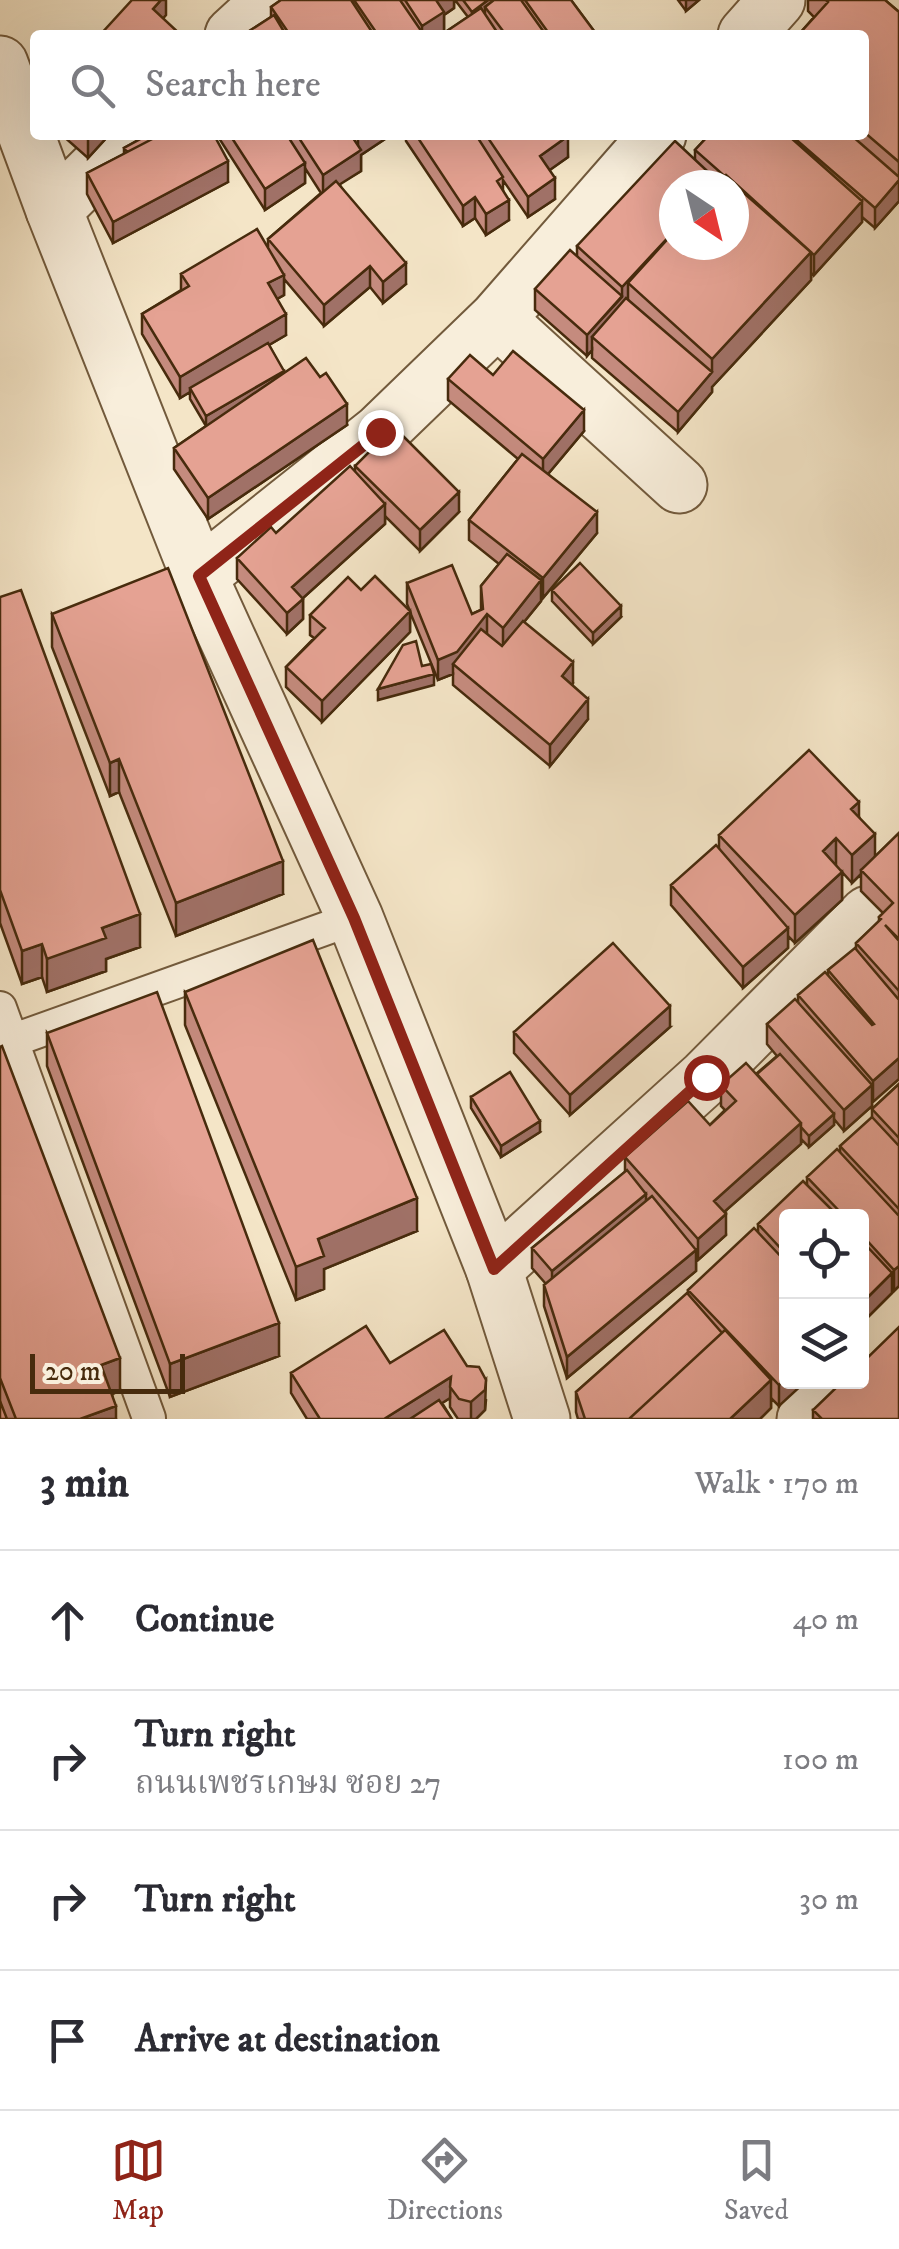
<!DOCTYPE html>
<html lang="en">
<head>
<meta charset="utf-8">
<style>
	:root { --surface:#fff; --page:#f7f7f7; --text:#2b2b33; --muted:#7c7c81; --line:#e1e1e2; --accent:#8f2418 }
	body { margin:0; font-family:"IM FELL DW Pica","Noto Serif Thai",serif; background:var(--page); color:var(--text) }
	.controls { position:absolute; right:30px; bottom:30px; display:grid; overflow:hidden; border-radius:10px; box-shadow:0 10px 40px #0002 }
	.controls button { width:90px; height:90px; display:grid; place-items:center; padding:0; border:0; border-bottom:2px solid var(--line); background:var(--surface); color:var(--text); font:50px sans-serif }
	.compass { position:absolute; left:659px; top:170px; width:90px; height:90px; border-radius:50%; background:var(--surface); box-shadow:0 10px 40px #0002; rotate:145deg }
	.scale { position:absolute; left:30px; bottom:25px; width:155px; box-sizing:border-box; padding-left:10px; border:5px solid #472b0d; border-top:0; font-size:28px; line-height:35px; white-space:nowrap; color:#472b0d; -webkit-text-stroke:8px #f8eedb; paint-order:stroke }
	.stop { position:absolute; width:30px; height:30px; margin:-22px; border:8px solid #8f2418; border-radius:50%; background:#fff }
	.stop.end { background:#8f2418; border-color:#fff; box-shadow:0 2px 10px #0008 }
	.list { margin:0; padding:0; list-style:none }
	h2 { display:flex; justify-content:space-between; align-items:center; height:130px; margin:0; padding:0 40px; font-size:42px }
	h2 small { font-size:32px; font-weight:400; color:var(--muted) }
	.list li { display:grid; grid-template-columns:65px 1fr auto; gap:30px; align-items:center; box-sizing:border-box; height:140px; padding:0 40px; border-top:2px solid var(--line) }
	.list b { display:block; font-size:38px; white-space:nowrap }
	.list p { margin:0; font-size:32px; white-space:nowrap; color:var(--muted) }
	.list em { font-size:32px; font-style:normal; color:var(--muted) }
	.icon { flex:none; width:55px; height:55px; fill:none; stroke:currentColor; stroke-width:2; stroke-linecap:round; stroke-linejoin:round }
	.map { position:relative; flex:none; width:899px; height:1419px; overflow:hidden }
	.search { position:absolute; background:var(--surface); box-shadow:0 10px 40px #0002; left:30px; right:30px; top:30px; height:110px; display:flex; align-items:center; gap:25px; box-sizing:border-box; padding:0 35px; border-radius:10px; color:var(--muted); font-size:38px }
	.sheet { height:690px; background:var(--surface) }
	nav { display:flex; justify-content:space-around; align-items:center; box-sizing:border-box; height:140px; border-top:2px solid var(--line); background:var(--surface); font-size:28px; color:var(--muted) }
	nav a { display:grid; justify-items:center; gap:5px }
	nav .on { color:var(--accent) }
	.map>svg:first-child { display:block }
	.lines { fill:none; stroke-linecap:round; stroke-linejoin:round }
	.service-casing { stroke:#725a3c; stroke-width:36 }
	.minor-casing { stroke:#725a3c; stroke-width:59 }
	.tertiary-casing { stroke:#725a3c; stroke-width:59 }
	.service { stroke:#f8eedb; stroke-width:32 }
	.minor { stroke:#f8eedb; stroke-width:55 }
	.tertiary { stroke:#f8eedb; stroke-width:55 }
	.wall { fill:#c58b7e; stroke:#472b0d; stroke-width:2.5 }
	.shaded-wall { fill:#a07167; stroke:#472b0d; stroke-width:2.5 }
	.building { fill:#e5a293; stroke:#472b0d; stroke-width:2.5 }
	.route { stroke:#8f2418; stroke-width:12 }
</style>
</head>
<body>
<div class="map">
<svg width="899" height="1419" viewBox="0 0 899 1419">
	<rect width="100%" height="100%" fill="#f4e5c7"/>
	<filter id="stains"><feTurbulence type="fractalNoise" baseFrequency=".002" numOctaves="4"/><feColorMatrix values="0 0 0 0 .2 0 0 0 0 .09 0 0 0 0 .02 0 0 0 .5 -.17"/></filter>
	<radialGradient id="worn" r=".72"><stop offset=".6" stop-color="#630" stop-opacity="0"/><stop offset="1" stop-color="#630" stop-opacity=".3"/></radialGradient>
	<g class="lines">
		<!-- service casing -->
		<g class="service-casing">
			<path id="service" d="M 0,1008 L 149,1418
				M 0,1045 L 355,918"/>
		</g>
		<!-- minor casing -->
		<g class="minor-casing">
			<path id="minor" d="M 233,35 L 271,0
				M 746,35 L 777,0
				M 54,210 L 130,135
				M 497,319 L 679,485
				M 199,576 L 380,432 L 497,319 L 658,135
				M 494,1269 L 706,1077 L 868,914
				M 805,1419 L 844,1382"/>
		</g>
		<!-- tertiary casing -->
		<g class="tertiary-casing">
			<path id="tertiary" d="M 0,64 L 54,210 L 199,576 L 355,918 L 494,1269 L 542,1419"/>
		</g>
		<!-- service -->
		<use href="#service" class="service"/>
		<!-- minor -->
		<use href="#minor" class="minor"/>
		<!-- tertiary -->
		<use href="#tertiary" class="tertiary"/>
	</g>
	<!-- wall -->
	<path class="wall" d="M 281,0 L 454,0 L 454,8 L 444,15 L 444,33 L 468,17 L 455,0 L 571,0 L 597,35 L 243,35 L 271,17 L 271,7 Z
		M 678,0 L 699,0 L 686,11 Z
		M 808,0 L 885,0 L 899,12 L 899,201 L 875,228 L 862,217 L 862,222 L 814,275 L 811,273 L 811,280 L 712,387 L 712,392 L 678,432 L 592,358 L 592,350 L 587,356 L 535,310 L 535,289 L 577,256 L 577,246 L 695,160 L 695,150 L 709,135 L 864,135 L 864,35 L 801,35 L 801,32 L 814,17 L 808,11 Z
		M 62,135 L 109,135 L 88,158 Z
		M 138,135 L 214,135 L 228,182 L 113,243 L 87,194 L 87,173 L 124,154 L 124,148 L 140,139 Z
		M 217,135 L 391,135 L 361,155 L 361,171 L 339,184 L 406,284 L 383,303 L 370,287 L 324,326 L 284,279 L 284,295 L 277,299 L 286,335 L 269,345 L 284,374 L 347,425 L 208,519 L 174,469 L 174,448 L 206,426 L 190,399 L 190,392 L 180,398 L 142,334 L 142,314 L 181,290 L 181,274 L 268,246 L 268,239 L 321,193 L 305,168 L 305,183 L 265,210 Z
		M 406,135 L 567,135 L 568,157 L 549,170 L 555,199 L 528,217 L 503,180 L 503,190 L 509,220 L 486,235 L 475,218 L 463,226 L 406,141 Z
		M 493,375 L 584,431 L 548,474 L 597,533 L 543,598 L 541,597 L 541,601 L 524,622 L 573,683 L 572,685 L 588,719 L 550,766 L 453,685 L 453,674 L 438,680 L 410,612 L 410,632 L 322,722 L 286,687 L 286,667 L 314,638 L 310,635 L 310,615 L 361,590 L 410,611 L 407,604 L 407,583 L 472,614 L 481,610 L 481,586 L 499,564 L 469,540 L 469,520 L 518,459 L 448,400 L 448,379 Z
		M 355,466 L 459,512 L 420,551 L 385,516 L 385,524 L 303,598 L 303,619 L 287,634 L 237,579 L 237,558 L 276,533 L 355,471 Z
		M 552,590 L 621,617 L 593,644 L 552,601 Z
		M 0,597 L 140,947 L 106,959 L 106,971 L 47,992 L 42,977 L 22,984 L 0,923 Z
		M 52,614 L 283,894 L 176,936 L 119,792 L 110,796 L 52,647 Z
		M 859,817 L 875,857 L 899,833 L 899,1079 L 872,1101 L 872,1106 L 844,1131 L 834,1119 L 834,1125 L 809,1147 L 801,1139 L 801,1144 L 724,1212 L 726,1235 L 698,1260 L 696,1258 L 696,1271 L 567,1378 L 544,1306 L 544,1285 L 546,1284 L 532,1268 L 532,1248 L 625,1172 L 625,1157 L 710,1125 L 725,1110 L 721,1106 L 721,1085 L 756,1074 L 777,1056 L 767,1044 L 767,1024 L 798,1002 L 798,995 L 828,975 L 828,970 L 856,949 L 856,943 L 879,922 L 879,917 L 883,913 L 861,891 L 861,874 L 852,883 L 842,872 L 842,900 L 795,943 L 788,936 L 788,948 L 743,988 L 671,905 L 671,885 L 719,849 L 719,835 Z
		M 185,992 L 417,1231 L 324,1269 L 324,1289 L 296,1300 L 185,1025 Z
		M 670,1027 L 570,1115 L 514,1053 L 514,1032 Z
		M 47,1033 L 279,1356 L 170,1397 L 47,1066 Z
		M 0,1047 L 120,1391 L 112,1394 L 116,1419 L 0,1419 Z
		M 899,1084 L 899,1286 L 894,1291 L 892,1289 L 892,1293 L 862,1323 L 862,1216 L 786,1216 L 786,1382 L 779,1406 L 771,1398 L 771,1408 L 760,1419 L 578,1419 L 576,1412 L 576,1392 L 688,1294 L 688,1290 L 758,1232 L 758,1224 L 807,1185 L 807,1177 L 840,1152 L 840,1146 L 872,1118 L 872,1109 Z
		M 471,1097 L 540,1132 L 501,1157 L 471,1108 Z
		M 390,1363 L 486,1400 L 485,1410 L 476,1419 L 458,1419 L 450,1407 L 450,1398 L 442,1403 L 452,1419 L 307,1419 L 291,1393 L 291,1373 Z
		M 813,1410 L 899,1419 L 813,1419 Z"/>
	<!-- shaded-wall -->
	<path class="shaded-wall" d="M 161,0 L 166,0 L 166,15 L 153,30 L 153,9 Z
		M 436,0 L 454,0 L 454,8 L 444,15 L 444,33 L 441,35 L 422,35 L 422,26 Z
		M 488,0 L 495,0 L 485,7 L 485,13 L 472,23 L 472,12 Z
		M 686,0 L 699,0 L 686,11 Z
		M 90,135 L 109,135 L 88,158 L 88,137 Z
		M 360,135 L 391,135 L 361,155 L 361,171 L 323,195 L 323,175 L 358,152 L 358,136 Z
		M 568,136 L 568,157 L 540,177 L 540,156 Z
		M 228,161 L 228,182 L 113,243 L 113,222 Z
		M 305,163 L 305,183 L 265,210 L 265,189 Z
		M 555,178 L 555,199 L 528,217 L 528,197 Z
		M 899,180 L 899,201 L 875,228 L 875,208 Z
		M 475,197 L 475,218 L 463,226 L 463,206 Z
		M 509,200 L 509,220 L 486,235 L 486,214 Z
		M 862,201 L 862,222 L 814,275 L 814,255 Z
		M 674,231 L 628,283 L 628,301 L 592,337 L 592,350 L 587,356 L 587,335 L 622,297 L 622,287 Z
		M 811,252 L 811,280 L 712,387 L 712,392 L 678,432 L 678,412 L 712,372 L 712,359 Z
		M 406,263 L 406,284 L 383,303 L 383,282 Z
		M 370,266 L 370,287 L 324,326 L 324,305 Z
		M 284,275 L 284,295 L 268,304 L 268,283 Z
		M 286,314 L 286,335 L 191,391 L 190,388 L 190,392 L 180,398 L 180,377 Z
		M 284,371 L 284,382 L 206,427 L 206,416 Z
		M 347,404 L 347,425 L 208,519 L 208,498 Z
		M 584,410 L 584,431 L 543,480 L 543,459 Z
		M 459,492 L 459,512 L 420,551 L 420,530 Z
		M 385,504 L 385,524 L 292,608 L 292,587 Z
		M 597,512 L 597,533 L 543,598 L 543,578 Z
		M 541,580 L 541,601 L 503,648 L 503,628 Z
		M 303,599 L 303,619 L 287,634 L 287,613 Z
		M 621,606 L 621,617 L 593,644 L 593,633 Z
		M 410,611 L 410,632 L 322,722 L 322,701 Z
		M 487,614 L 487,635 L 453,664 L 453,674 L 438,680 L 438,660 Z
		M 573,662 L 573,683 L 562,697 L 562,676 Z
		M 434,674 L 434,685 L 378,700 L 378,689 Z
		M 588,699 L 588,719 L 550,766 L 550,745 Z
		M 119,759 L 119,792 L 110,796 L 110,763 Z
		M 859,802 L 859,830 L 851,809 Z
		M 875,834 L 875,861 L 861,870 L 861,874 L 852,883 L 852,855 Z
		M 836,838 L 836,866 L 823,851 Z
		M 283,861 L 283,894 L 176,936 L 176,903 Z
		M 842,872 L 842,900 L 795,943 L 795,915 Z
		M 140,914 L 140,947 L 106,959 L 106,971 L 47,992 L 47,959 L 102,928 Z
		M 788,928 L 788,948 L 743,988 L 743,967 Z
		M 42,944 L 42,977 L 22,984 L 22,951 Z
		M 670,1006 L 670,1027 L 570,1115 L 570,1095 Z
		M 899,1058 L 899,1079 L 873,1102 L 873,1081 Z
		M 872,1085 L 872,1106 L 844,1131 L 844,1110 Z
		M 834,1114 L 834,1125 L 809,1147 L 809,1136 Z
		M 540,1121 L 540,1132 L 501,1157 L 501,1146 Z
		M 801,1123 L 801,1144 L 714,1221 L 714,1201 Z
		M 646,1194 L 646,1215 L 552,1291 L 552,1271 Z
		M 417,1198 L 417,1231 L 324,1269 L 324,1289 L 296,1300 L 296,1267 L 318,1239 Z
		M 726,1214 L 726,1235 L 698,1260 L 698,1239 Z
		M 696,1250 L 696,1271 L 567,1378 L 567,1357 Z
		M 899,1266 L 899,1286 L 894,1291 L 894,1270 Z
		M 892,1273 L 892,1293 L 862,1323 L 862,1303 Z
		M 279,1323 L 279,1356 L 170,1397 L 170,1364 Z
		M 120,1358 L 120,1391 L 101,1398 L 101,1365 Z
		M 451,1377 L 450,1398 L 417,1419 L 384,1419 Z
		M 786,1378 L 786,1382 L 805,1382 L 779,1406 L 779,1385 Z
		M 486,1380 L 485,1410 L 476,1419 L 471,1419 L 471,1402 Z
		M 771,1380 L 771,1408 L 760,1419 L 730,1419 Z
		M 116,1406 L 116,1419 L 80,1419 Z"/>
	<!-- building -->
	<path class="building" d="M 132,0 L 161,0 L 153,9 L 181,35 L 100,35 Z
		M 281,0 L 351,0 L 374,35 L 290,35 L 271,7 Z
		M 354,0 L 400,0 L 424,35 L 378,35 Z
		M 405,0 L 436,0 L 444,12 L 422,26 Z
		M 463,0 L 488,0 L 472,12 Z
		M 494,0 L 521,0 L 546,35 L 506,35 L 485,7 Z
		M 525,0 L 571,0 L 597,35 L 550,35 Z
		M 826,0 L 885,0 L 899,12 L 899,162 L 864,132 L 864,35 L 804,35 L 801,32 L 828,2 Z
		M 481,8 L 499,35 L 441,35 Z
		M 274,15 L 286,35 L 243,35 Z
		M 143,135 L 160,135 L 127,152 L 124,148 L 144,137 Z
		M 160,135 L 214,135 L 228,161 L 113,222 L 87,173 Z
		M 230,135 L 287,135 L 305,163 L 265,189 Z
		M 297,135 L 351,135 L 361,150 L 323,175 Z
		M 416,135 L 476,135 L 503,177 L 497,181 L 509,200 L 486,214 L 475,197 L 463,206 Z
		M 486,135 L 567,135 L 568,136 L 540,156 L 555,178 L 528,197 Z
		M 709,135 L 851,135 L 899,177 L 899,180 L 875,208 L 792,136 L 791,138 L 862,201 L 814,255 L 695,150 Z
		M 675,141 L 719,182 L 716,185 L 674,185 L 674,231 L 622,287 L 577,246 Z
		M 726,175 L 811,252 L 712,359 L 628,283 L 674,232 L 674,245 L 734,245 L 734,185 L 717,185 Z
		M 336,181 L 406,263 L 383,282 L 370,266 L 324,305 L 268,239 Z
		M 257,229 L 284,275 L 268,283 L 286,314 L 180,377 L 142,314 L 189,286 L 181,274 Z
		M 570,250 L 622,296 L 587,335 L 535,289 Z
		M 626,298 L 712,372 L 678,412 L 592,337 Z
		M 268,343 L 284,371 L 206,416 L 190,388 Z
		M 513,351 L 584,410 L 543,459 L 448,379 L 470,355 L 493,375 Z
		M 306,358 L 320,377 L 326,373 L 347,404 L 208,498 L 174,448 Z
		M 394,427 L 459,492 L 420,530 L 355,466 Z
		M 522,454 L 597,512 L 543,578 L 469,520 Z
		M 350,466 L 385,504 L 292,587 L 303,599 L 287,613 L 237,558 L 271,527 L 276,533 Z
		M 507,554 L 541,580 L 503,628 L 487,614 L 457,652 L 438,660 L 407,583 L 452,565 L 472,614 L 483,609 L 481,586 Z
		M 580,563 L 621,606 L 593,633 L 552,590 Z
		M 168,568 L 283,861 L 176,903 L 119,759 L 110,763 L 52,614 Z
		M 375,576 L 410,611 L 322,701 L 286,667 L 325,628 L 310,615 L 348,577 L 361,590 Z
		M 21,590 L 140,914 L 102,928 L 106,938 L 47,959 L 42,944 L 22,951 L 0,890 L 0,597 Z
		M 523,621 L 573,662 L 562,676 L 588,699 L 550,745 L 453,664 L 481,629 L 502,646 Z
		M 416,641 L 422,666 L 431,664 L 434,674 L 378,689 L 403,645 Z
		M 809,750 L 859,802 L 851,809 L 875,834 L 852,855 L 836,838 L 823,851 L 842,872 L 795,915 L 719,835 Z
		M 899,833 L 899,939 L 885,925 L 899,941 L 899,991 L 856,943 L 881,919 L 879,917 L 893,903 L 861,870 Z
		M 716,845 L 788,928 L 743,967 L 671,885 Z
		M 313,940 L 417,1198 L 318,1239 L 324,1256 L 296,1267 L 185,992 Z
		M 613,943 L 670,1006 L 570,1095 L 514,1032 Z
		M 855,948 L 899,1000 L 899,1058 L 873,1081 L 798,995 L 825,972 L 872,1025 L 874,1024 L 828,970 Z
		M 157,992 L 279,1323 L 170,1364 L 47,1033 Z
		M 795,999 L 872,1085 L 844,1110 L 767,1024 Z
		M 2,1046 L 120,1358 L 101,1365 L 116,1406 L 80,1419 L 16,1419 L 0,1378 L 0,1047 Z
		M 780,1054 L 834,1114 L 809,1136 L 801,1127 L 801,1123 L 757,1074 Z
		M 746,1063 L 801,1123 L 714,1201 L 726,1214 L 698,1239 L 625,1157 L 688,1101 L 710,1125 L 736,1101 L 721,1085 Z
		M 510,1072 L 540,1121 L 501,1146 L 471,1097 Z
		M 899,1084 L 899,1138 L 872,1109 Z
		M 872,1117 L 899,1146 L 899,1209 L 840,1146 Z
		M 837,1149 L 899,1216 L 899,1266 L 894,1270 L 862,1235 L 862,1216 L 844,1216 L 807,1177 Z
		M 627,1170 L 646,1194 L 552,1271 L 532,1248 Z
		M 803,1181 L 838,1216 L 786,1216 L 786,1254 L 758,1224 Z
		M 652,1196 L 696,1250 L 567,1357 L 544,1285 Z
		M 754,1228 L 786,1262 L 786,1378 L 779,1385 L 688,1290 Z
		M 862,1241 L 892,1273 L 862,1303 Z
		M 687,1293 L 722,1333 L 629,1419 L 585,1419 L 576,1392 Z
		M 366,1326 L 390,1363 L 444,1330 L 467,1366 L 479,1367 L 486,1380 L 485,1390 L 471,1402 L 459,1399 L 450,1387 L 451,1377 L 384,1419 L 320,1419 L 291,1373 Z
		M 899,1327 L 899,1419 L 822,1419 L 813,1410 L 842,1382 L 862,1382 L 862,1363 Z
		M 725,1330 L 771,1380 L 730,1419 L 629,1419 Z
		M 439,1400 L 452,1419 L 410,1419 Z
		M 0,1401 L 7,1419 L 0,1419 Z"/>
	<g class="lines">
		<!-- route -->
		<path class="route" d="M 380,432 L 199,576 L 354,918 L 494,1269 L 706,1077"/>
	</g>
	<rect width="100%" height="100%" filter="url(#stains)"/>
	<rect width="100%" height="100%" fill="url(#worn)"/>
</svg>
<div class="controls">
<button><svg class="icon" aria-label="locate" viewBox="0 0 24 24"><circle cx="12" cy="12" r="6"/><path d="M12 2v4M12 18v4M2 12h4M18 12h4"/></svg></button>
<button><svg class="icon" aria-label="layers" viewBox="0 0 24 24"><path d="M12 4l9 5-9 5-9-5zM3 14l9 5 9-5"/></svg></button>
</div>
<svg class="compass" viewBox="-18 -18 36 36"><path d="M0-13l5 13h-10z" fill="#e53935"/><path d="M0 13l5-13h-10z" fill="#7c7c81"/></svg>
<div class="scale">20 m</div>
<div class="stop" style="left:706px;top:1077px"></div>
<div class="stop end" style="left:380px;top:432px"></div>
<div class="search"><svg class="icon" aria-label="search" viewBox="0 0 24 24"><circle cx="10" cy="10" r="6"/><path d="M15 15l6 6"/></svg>Search here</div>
</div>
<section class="sheet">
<h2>3 min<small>Walk · 170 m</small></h2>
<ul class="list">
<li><svg class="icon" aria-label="ahead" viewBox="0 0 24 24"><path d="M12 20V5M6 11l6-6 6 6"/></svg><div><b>Continue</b></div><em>40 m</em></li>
<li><svg class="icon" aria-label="right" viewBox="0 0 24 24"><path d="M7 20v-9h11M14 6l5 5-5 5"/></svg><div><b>Turn right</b><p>ถนนเพชรเกษม ซอย 27</p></div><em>100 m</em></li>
<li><svg class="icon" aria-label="right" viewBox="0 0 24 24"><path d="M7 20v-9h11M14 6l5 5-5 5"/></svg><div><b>Turn right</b></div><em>30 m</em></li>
<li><svg class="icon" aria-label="arrive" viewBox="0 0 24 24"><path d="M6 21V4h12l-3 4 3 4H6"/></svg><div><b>Arrive at destination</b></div></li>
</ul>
</section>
<nav>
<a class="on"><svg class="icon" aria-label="map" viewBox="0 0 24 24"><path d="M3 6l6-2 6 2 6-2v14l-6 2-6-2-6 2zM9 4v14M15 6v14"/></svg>Map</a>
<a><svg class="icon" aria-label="directions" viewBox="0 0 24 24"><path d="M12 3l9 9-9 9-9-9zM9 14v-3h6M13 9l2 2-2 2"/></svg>Directions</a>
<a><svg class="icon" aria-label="saved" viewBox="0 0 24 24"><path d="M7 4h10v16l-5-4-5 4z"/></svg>Saved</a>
</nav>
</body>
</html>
